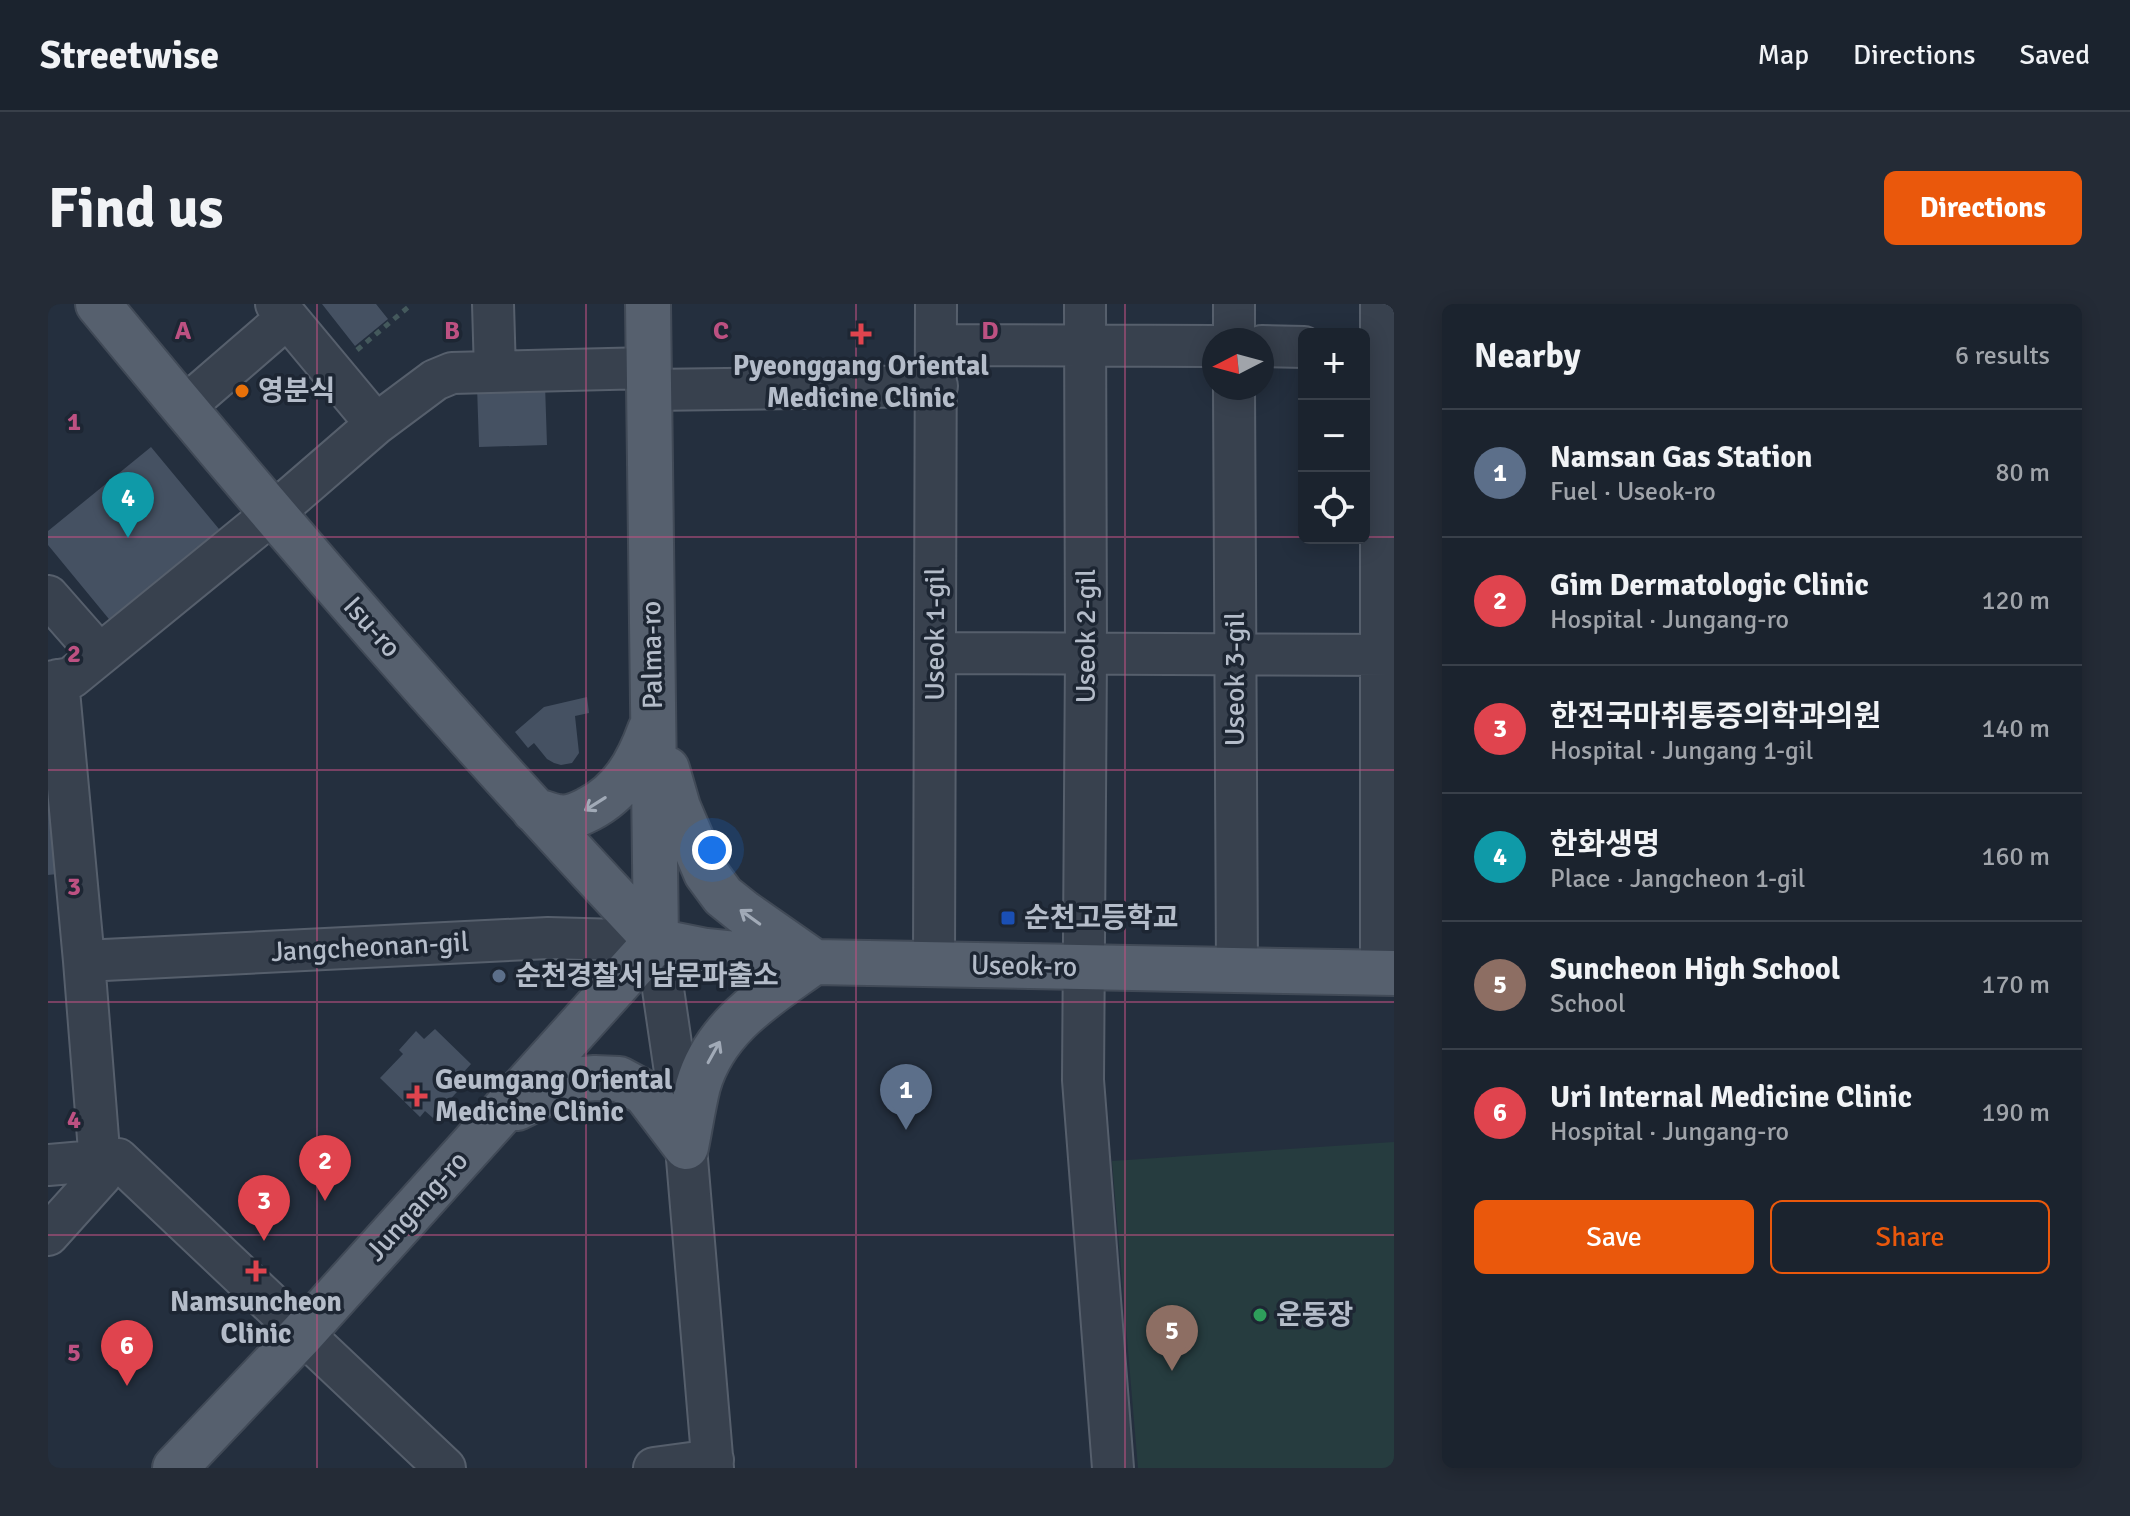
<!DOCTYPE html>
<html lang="en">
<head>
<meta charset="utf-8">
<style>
	:root { --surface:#1b232e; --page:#242b36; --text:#f1f3f6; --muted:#a0a4aa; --line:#39404a; --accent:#ea580c }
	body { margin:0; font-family:Signika,"Noto Sans KR",sans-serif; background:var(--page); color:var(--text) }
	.controls { position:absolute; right:24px; top:24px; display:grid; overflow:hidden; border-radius:12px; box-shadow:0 4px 20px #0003 }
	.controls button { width:72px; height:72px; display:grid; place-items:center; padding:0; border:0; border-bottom:2px solid var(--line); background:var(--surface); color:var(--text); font:40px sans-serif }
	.compass { position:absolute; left:1154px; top:24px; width:72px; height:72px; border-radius:50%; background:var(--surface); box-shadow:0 4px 20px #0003; rotate:264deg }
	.you { position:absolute; left:664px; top:546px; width:28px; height:28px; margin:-20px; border:6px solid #fff; border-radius:50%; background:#1a73e8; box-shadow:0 0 0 12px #1a73e833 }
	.badge { display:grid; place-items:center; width:52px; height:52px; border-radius:50%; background:var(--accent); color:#fff; font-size:26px; font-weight:700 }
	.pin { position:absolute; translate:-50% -66px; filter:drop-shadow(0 2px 4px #0008) }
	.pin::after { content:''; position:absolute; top:42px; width:28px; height:24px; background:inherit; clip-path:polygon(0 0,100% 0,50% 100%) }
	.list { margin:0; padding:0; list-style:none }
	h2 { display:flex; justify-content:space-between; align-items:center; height:104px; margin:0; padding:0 32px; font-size:34px }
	h2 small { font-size:26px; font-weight:400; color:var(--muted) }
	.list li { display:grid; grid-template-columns:52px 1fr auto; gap:24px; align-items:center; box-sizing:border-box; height:128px; padding:0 32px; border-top:2px solid var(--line) }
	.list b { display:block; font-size:30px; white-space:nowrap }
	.list p { margin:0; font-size:26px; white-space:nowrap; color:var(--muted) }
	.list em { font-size:26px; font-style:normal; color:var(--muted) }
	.actions { display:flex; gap:16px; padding:24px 32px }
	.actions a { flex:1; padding:18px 0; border:2px solid var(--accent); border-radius:12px; text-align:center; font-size:28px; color:var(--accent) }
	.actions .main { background:var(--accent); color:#fff }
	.icon { flex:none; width:44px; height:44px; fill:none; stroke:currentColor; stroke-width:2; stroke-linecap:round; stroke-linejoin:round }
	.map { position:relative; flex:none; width:1346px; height:1164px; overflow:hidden; border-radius:12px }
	header { display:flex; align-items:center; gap:48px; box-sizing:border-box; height:112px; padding:0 40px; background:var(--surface); border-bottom:2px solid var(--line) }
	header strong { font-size:38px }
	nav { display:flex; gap:44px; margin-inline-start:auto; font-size:28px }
	.intro { display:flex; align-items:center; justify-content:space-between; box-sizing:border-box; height:192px; padding:0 48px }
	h1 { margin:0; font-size:56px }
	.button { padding:20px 36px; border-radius:12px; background:var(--accent); color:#fff; font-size:28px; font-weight:700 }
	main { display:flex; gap:48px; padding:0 48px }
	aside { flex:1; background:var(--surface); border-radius:12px; box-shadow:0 4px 20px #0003 }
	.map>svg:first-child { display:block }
	.green { fill:#263c3f }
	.building { fill:#455162 }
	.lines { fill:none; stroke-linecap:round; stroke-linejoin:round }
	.minor-casing { stroke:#565f6c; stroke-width:44 }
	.major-casing { stroke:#414a57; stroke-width:48 }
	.path { stroke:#44595c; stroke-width:5; stroke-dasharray:6 6; stroke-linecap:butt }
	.minor { stroke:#38414e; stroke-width:40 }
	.major { stroke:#56606e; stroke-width:44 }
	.oneway { stroke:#a1aab7 }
	.grid { fill:none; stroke:#bd5182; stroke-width:2; stroke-opacity:0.55 }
	.health-dot { fill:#e0444e; stroke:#1d2633; stroke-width:3 }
	.food-dot { fill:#e8710a; stroke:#1d2633; stroke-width:3 }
	.transit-dot { fill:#1a4fb4; stroke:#1d2633; stroke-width:3 }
	.service-dot { fill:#5c6f8a; stroke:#1d2633; stroke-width:3 }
	.leisure-dot { fill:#2e9e5b; stroke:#1d2633; stroke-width:3 }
	.labels { text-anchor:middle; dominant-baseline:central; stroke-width:7; stroke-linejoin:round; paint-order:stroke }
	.poi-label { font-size:28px; font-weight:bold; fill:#b4bcc9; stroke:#1d2633; text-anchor:start }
	.street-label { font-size:28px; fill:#b4bcc9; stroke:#1d2633 }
	.grid-label { font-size:26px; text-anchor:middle; font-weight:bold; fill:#bd5182; stroke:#1d2633; stroke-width:7; stroke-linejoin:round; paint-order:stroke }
</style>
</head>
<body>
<header>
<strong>Streetwise</strong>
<nav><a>Map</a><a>Directions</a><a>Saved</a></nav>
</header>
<div class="intro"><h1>Find us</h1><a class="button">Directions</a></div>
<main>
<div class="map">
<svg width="1346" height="1164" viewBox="0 0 1346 1164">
	<rect width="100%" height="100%" fill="#242f3e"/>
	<!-- green -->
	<path class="green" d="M 1346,838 L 1346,1164 L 1090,1164 L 1064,857 Z"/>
	<!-- building -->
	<path class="building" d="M 274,0 L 328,0 L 340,15 L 307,42 Z
		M 497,80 L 499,141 L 431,143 L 429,82 Z
		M 103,143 L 171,225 L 65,320 L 0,241 L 0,227 Z
		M 539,393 L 541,409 L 527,412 L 531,449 L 524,459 L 513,461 L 506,459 L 499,455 L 486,439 L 480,444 L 467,428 L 496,403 Z
		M 0,489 L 2,489 L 9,570 L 0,571 Z
		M 387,725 L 423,760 L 414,770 L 420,776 L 385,814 L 377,807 L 372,813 L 332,774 L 355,750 L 351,746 L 368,727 L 376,735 Z"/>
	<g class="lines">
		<!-- minor casing -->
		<g class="minor-casing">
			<path id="minor" d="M 228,0 L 328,120
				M 445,0 L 447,68
				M 1037,0 L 1038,351 L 1035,776 L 1065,1164
				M 1186,0 L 1186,36
				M 1333,0 L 1333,669
				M 888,41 L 1166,42
				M 1214,42 L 1256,43
				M 1186,84 L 1189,666
				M 601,86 L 889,82
				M 135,104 L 239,14
				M 0,292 L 51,350
				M 887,349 L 1346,351
				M 0,378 L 23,374 L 224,210 L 328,120 L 387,76 L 404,69 L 601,64
				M 36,657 L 500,634 L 608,637 L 638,843 L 665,1164
				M 886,660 L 888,0
				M 0,861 L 70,855 L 397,1164
				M 0,931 L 53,872 L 36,657 L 10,376
				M 606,1164 L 665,1156"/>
		</g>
		<!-- major casing -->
		<g class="major-casing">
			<path id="major" d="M 50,0 C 229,218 414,431 608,637
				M 600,0 L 608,637
				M 619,465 L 630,503 L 658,569 L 675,592 L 695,608 L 765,657
				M 486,506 C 494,508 502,512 510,513 C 522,515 531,510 541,505 C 574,488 590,459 602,426
				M 608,637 L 658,647 L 766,658 L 1346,669
				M 469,804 L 526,776 L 547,774 L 571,775 L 597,789 L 638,843 C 642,823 645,802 650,782 C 667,722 719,692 766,658
				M 127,1164 L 254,1030 L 608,637"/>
		</g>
		<!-- path -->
		<path class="path" d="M 309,46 L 364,0"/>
		<!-- minor -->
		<use href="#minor" class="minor"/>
		<!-- major -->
		<use href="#major" class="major"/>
	</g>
	<!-- one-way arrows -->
	<defs><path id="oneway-shaft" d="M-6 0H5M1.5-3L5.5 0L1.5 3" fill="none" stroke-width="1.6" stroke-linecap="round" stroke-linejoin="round" transform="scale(2)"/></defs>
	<g class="oneway">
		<use href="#oneway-shaft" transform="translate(547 500) rotate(148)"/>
		<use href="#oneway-shaft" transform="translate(702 613) rotate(-144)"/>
		<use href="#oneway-shaft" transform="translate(666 748) rotate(-61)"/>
	</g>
	<!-- grid -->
	<path class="grid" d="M 269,0 L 269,1164M 538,0 L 538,1164M 808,0 L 808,1164M 1077,0 L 1077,1164M 0,233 L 1256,233M 1316,233 L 1346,233M 0,466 L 1346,466M 0,698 L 1346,698M 0,931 L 1346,931"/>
	<!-- markers -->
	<g class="health-dot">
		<path d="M809 18h8v8h8v8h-8v8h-8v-8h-8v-8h8z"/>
		<path d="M365 780h8v8h8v8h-8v8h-8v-8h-8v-8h8z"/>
		<path d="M204 955h8v8h8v8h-8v8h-8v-8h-8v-8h8z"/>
	</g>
	<circle class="food-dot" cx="194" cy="87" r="8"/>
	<rect class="transit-dot" x="952" y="606" width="16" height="16" rx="4"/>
	<circle class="service-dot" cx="451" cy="672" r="8"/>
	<circle class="leisure-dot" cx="1212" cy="1011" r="8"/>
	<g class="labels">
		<!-- poi labels -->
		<g class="poi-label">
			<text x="813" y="62" text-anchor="middle">Pyeonggang Oriental<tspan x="813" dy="32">Medicine Clinic</tspan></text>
			<text x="210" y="87">영분식</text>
			<text x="976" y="614">순천고등학교</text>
			<text x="467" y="672">순천경찰서 남문파출소</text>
			<text x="387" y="776">Geumgang Oriental<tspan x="387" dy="32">Medicine Clinic</tspan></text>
			<text x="208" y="998" text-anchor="middle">Namsuncheon<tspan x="208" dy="32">Clinic</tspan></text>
			<text x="1228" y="1011">운동장</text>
		</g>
		<!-- street labels -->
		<g class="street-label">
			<text transform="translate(324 323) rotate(48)">Isu-ro</text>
			<text transform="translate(887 330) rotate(-90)">Useok 1-gil</text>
			<text transform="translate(1038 332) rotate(-90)">Useok 2-gil</text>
			<text transform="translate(604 351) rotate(-91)">Palma-ro</text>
			<text transform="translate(1187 375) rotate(-90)">Useok 3-gil</text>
			<text transform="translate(322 643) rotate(-3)">Jangcheonan-gil</text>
			<text transform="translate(976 662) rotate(1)">Useok-ro</text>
			<text transform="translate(369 902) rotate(-48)">Jungang-ro</text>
		</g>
	</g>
	<g class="grid-label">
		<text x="135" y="35">A</text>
		<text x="404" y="35">B</text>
		<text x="673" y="35">C</text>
		<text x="942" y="35">D</text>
		<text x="26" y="126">1</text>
		<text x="26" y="358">2</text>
		<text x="26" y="591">3</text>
		<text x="26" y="824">4</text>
		<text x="26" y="1057">5</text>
	</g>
</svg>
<div class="controls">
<button>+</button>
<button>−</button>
<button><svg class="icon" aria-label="locate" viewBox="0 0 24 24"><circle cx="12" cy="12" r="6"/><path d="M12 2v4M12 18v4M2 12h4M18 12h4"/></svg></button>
</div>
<svg class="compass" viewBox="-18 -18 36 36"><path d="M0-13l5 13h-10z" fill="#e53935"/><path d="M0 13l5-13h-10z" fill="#a0a4aa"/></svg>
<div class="you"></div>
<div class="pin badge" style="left:858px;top:826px;background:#5c6f8a">1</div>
<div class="pin badge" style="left:277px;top:897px;background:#e0444e">2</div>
<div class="pin badge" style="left:216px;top:937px;background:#e0444e">3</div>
<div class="pin badge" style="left:80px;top:234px;background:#0f9aa8">4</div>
<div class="pin badge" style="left:1124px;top:1067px;background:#8d6e63">5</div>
<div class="pin badge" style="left:79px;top:1082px;background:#e0444e">6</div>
</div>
<aside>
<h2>Nearby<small>6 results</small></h2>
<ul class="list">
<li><span class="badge" style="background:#5c6f8a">1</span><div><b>Namsan Gas Station</b><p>Fuel · Useok-ro</p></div><em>80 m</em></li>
<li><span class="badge" style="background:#e0444e">2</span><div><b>Gim Dermatologic Clinic</b><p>Hospital · Jungang-ro</p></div><em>120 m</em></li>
<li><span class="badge" style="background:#e0444e">3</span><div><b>한전국마취통증의학과의원</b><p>Hospital · Jungang 1-gil</p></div><em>140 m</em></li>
<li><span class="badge" style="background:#0f9aa8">4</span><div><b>한화생명</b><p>Place · Jangcheon 1-gil</p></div><em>160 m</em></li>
<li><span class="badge" style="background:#8d6e63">5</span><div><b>Suncheon High School</b><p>School</p></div><em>170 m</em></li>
<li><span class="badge" style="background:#e0444e">6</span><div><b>Uri Internal Medicine Clinic</b><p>Hospital · Jungang-ro</p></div><em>190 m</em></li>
</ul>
<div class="actions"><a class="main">Save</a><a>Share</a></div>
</aside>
</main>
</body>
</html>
